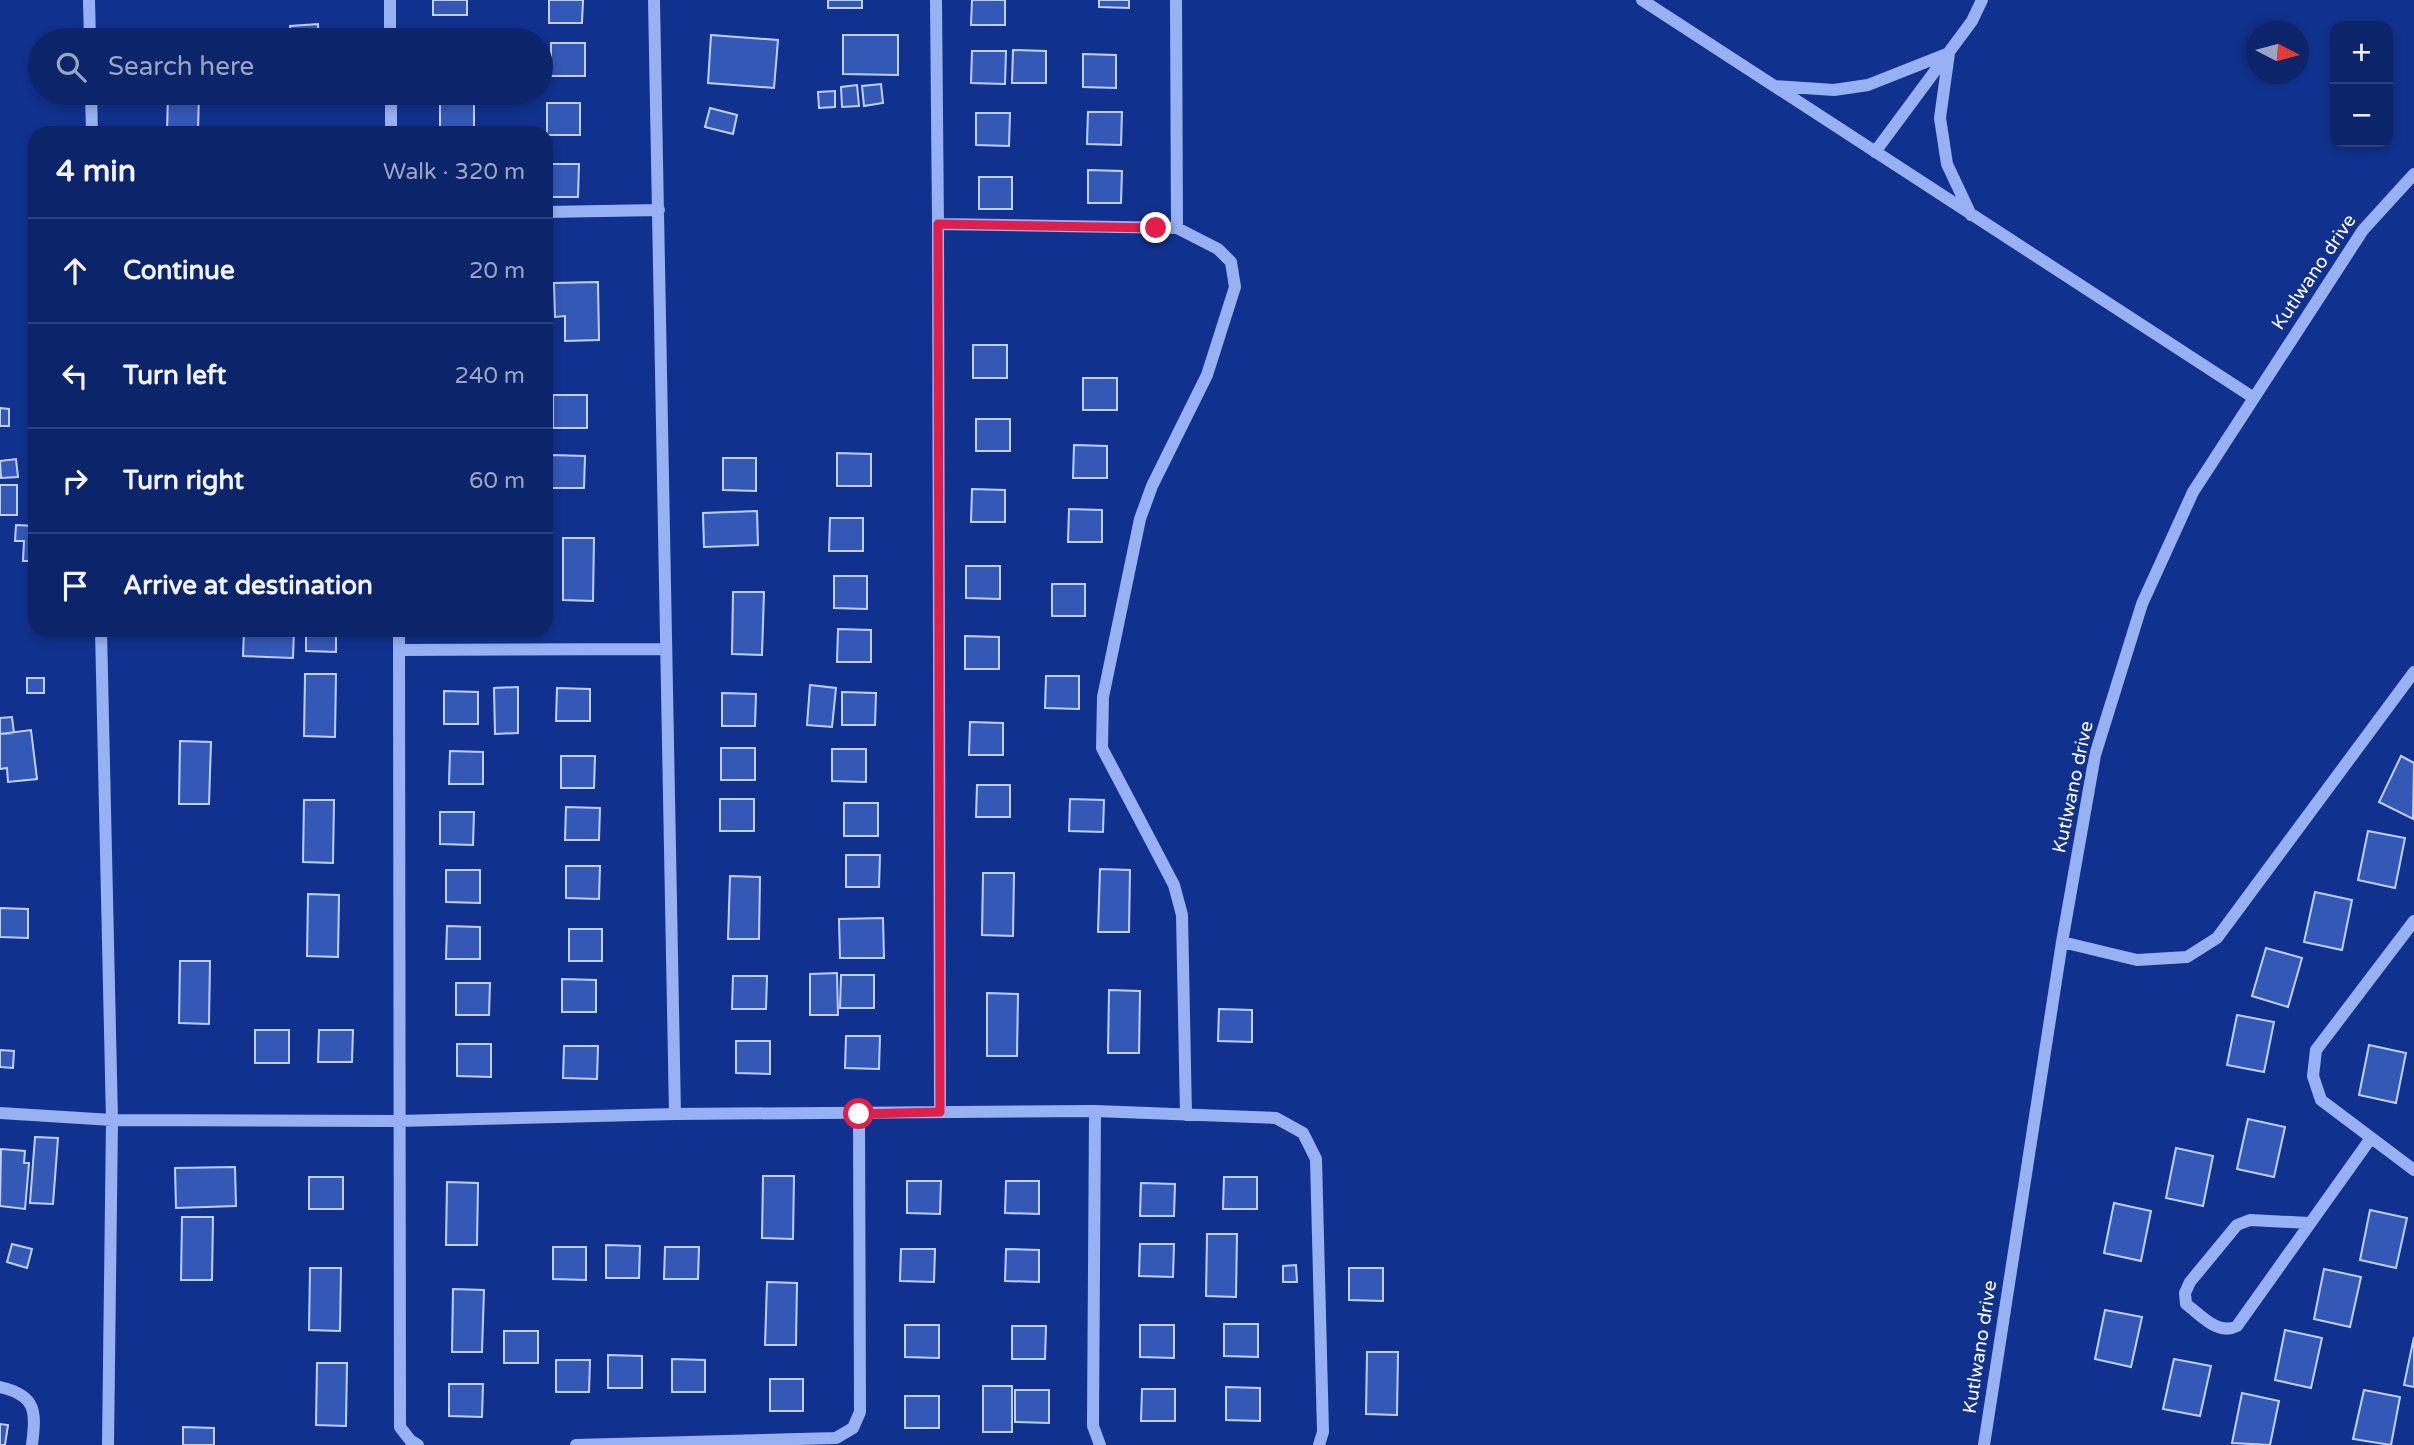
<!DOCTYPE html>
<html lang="en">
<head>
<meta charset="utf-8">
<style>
	:root { --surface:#0c256a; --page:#152d70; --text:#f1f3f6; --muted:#9aa5c1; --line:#2c427e }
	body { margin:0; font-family:"Varela Round",sans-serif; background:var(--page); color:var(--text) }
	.controls { position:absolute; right:21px; top:21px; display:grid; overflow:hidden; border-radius:14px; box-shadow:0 4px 10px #0003 }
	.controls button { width:63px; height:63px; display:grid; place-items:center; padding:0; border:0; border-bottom:2px solid var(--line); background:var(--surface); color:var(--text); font:35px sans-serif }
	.compass { position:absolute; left:2246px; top:21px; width:63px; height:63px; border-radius:50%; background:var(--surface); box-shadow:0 4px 10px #0003; rotate:96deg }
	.stop { position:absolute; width:21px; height:21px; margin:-16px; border:5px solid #e11d48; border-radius:50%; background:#fff }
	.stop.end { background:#e11d48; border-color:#fff; box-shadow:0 2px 7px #0008 }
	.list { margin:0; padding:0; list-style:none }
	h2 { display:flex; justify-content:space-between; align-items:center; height:91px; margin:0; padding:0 28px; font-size:30px }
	h2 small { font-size:23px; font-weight:400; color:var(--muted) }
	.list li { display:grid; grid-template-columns:46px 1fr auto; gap:21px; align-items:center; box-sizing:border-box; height:105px; padding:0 28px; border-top:2px solid var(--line) }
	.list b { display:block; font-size:26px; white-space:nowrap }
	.list em { font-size:23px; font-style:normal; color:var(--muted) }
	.icon { flex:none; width:38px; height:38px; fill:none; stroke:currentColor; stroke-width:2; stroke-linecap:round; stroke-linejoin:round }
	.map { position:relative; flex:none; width:2414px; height:1445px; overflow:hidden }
	.search { position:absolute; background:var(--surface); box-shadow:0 4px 10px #0003; left:28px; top:28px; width:525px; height:77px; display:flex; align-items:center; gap:18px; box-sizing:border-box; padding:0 24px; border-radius:38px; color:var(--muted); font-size:26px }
	.panel { position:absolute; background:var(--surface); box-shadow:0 4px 10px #0003; left:28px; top:126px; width:525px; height:511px; border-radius:21px }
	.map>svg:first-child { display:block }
	.building { fill:#3458b5; stroke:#bfd0fd; stroke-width:2 }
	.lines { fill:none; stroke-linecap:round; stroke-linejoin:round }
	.minor { stroke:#98b1f2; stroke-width:12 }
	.route { stroke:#e11d48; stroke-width:9 }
	.labels { text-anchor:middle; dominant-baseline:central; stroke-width:7; stroke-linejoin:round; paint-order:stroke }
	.street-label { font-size:19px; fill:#fff; stroke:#10318d }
</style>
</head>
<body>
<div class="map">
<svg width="2414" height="1445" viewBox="0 0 2414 1445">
	<rect width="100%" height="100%" fill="#10318d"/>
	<!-- building -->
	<path class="building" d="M 433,0 L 467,0 L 467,15 L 433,15 Z
		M 549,0 L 583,0 L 582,23 L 549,23 Z
		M 828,0 L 862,0 L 862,8 L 828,8 Z
		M 972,0 L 1005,0 L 1005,25 L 971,25 Z
		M 1099,0 L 1129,0 L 1129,8 L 1099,7 Z
		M 318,24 L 319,40 L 291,40 L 290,26 Z
		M 711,35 L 778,40 L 774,88 L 708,83 Z
		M 843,35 L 898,35 L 898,75 L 843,74 Z
		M 551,43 L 585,43 L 585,76 L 551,76 Z
		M 1013,50 L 1046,51 L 1046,83 L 1012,83 Z
		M 972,51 L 1006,51 L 1005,84 L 971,83 Z
		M 1083,54 L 1116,55 L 1116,88 L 1083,87 Z
		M 881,84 L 883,103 L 864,106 L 862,86 Z
		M 857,85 L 859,106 L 842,107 L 841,87 Z
		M 835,91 L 835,107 L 819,108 L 818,92 Z
		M 168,93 L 199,93 L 198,133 L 167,133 Z
		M 440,99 L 474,100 L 474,132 L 440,132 Z
		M 547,103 L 580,103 L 580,135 L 547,135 Z
		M 710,108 L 737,115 L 733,134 L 705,127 Z
		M 1088,112 L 1122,112 L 1121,145 L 1087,144 Z
		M 976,113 L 1010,113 L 1009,146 L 976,145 Z
		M 546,164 L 579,164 L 578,197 L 546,197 Z
		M 1088,170 L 1122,171 L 1121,203 L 1088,203 Z
		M 979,177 L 1012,177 L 1012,209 L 979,209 Z
		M 598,282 L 599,340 L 565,341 L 565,316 L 555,317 L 554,283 Z
		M 973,345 L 1007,345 L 1007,378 L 973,378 Z
		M 1083,378 L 1117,378 L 1117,410 L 1083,410 Z
		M 553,395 L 587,395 L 587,428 L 553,428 Z
		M 0,408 L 9,409 L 9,426 L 0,426 Z
		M 976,419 L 1010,419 L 1010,451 L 976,451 Z
		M 1074,445 L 1107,446 L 1107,478 L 1073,478 Z
		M 837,453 L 871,454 L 871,486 L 837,486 Z
		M 551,455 L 585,456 L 584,488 L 551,488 Z
		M 723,458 L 756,458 L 756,491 L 723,490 Z
		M 16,459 L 18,477 L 1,478 L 0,461 Z
		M 0,485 L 17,485 L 17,515 L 0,515 Z
		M 972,489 L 1005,490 L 1005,522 L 971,522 Z
		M 1069,509 L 1102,510 L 1102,542 L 1068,542 Z
		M 757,511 L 758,545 L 704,547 L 703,513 Z
		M 830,518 L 863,518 L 863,551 L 829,551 Z
		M 16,525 L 35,526 L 35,561 L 23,561 L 24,541 L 15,541 Z
		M 563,538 L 594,538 L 593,601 L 563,600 Z
		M 966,566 L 1000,566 L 1000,599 L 966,598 Z
		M 834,576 L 867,576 L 867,609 L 834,608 Z
		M 1052,584 L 1085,584 L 1085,616 L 1052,616 Z
		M 733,592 L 764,592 L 762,655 L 732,654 Z
		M 838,629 L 871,630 L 871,662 L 837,662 Z
		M 244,630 L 294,630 L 293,658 L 243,656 Z
		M 306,630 L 336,630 L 336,652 L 306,651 Z
		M 965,636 L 999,637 L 999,669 L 965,669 Z
		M 305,674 L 336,674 L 335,737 L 304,736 Z
		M 1046,676 L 1079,676 L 1079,709 L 1045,708 Z
		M 27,678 L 44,678 L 44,693 L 27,693 Z
		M 810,685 L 836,688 L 832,727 L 807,725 Z
		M 518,687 L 518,733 L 495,734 L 494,688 Z
		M 557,688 L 590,689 L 590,721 L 556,721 Z
		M 444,691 L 478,692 L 478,724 L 444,724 Z
		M 842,692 L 876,693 L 875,725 L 842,725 Z
		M 722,693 L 756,694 L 755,726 L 722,726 Z
		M 12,717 L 14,733 L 0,734 L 0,718 Z
		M 970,722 L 1003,723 L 1003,755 L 969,755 Z
		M 31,730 L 37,779 L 8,782 L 7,768 L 0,769 L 0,734 Z
		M 180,741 L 211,742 L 209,804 L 179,804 Z
		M 721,748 L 755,748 L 755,780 L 721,780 Z
		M 832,749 L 866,749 L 866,782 L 832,781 Z
		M 450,751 L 483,752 L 483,784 L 449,784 Z
		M 561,756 L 595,756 L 594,788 L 561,788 Z
		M 2401,756 L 2414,763 L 2413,819 L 2379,802 Z
		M 977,785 L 1010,785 L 1010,817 L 976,817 Z
		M 720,799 L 754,799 L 754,831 L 720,831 Z
		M 1070,799 L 1104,800 L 1103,832 L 1069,831 Z
		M 304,800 L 334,800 L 333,863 L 303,862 Z
		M 844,803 L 878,803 L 878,836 L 844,836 Z
		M 566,807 L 600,808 L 599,840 L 565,840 Z
		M 440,812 L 474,812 L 473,845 L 440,844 Z
		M 2368,831 L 2405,838 L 2395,888 L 2358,880 Z
		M 846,855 L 880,855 L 879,887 L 846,887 Z
		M 566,866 L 600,866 L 599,899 L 566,898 Z
		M 1100,869 L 1130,870 L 1129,932 L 1098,932 Z
		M 446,870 L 480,870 L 480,903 L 446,902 Z
		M 983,873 L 1014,873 L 1013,936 L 982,935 Z
		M 730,876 L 760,877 L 759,939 L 728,939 Z
		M 2315,892 L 2352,900 L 2342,950 L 2304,942 Z
		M 308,894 L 339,895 L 338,957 L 307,956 Z
		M 0,908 L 28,909 L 28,938 L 0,937 Z
		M 883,918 L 884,958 L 840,958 L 839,919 Z
		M 447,926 L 480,927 L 480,959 L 446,959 Z
		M 569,929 L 602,929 L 602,961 L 569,961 Z
		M 2266,948 L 2302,958 L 2288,1007 L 2252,996 Z
		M 180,961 L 210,961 L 209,1024 L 179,1023 Z
		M 837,973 L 838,1015 L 810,1015 L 810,974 Z
		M 841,975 L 874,975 L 874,1008 L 840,1008 Z
		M 733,976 L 767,976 L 766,1009 L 732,1009 Z
		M 562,979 L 596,980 L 596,1012 L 562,1012 Z
		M 456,983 L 490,983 L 489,1015 L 456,1015 Z
		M 1109,990 L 1140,991 L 1139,1053 L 1108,1053 Z
		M 987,993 L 1018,994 L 1017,1056 L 987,1056 Z
		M 1219,1009 L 1252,1010 L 1252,1042 L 1218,1041 Z
		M 2237,1015 L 2274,1022 L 2264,1072 L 2227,1065 Z
		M 255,1030 L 289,1030 L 289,1063 L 255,1063 Z
		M 319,1030 L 353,1030 L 352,1062 L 318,1062 Z
		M 846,1036 L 880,1036 L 879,1069 L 845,1068 Z
		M 736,1041 L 770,1041 L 770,1074 L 736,1073 Z
		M 457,1044 L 491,1044 L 491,1077 L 457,1076 Z
		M 2369,1045 L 2406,1053 L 2396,1103 L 2359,1095 Z
		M 564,1046 L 598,1046 L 597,1079 L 563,1078 Z
		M 0,1050 L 14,1051 L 13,1068 L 0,1067 Z
		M 2248,1119 L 2285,1127 L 2274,1177 L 2237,1169 Z
		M 35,1137 L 58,1138 L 53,1204 L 30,1203 Z
		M 2176,1148 L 2213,1156 L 2203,1206 L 2166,1198 Z
		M 1,1149 L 25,1151 L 24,1163 L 29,1163 L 25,1209 L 0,1206 Z
		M 235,1167 L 236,1206 L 176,1208 L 175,1168 Z
		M 763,1176 L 794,1176 L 793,1239 L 762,1238 Z
		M 309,1177 L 343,1177 L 343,1209 L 309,1209 Z
		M 1224,1177 L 1257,1177 L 1257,1209 L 1223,1209 Z
		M 907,1181 L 941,1181 L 940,1214 L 907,1213 Z
		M 1006,1181 L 1039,1181 L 1039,1214 L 1005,1213 Z
		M 447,1182 L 478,1183 L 477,1245 L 446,1245 Z
		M 1141,1183 L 1175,1184 L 1174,1216 L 1140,1216 Z
		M 2114,1203 L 2151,1211 L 2141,1261 L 2104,1253 Z
		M 2370,1210 L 2407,1218 L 2396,1268 L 2360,1260 Z
		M 182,1217 L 213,1217 L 212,1280 L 181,1280 Z
		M 1207,1234 L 1237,1234 L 1236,1297 L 1206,1296 Z
		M 12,1244 L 32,1249 L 27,1268 L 7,1262 Z
		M 1140,1244 L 1174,1244 L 1173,1277 L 1139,1276 Z
		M 606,1245 L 640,1246 L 639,1278 L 606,1278 Z
		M 553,1247 L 586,1247 L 586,1280 L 553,1279 Z
		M 665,1247 L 699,1247 L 698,1279 L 664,1279 Z
		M 901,1249 L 935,1249 L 934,1282 L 900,1281 Z
		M 1006,1249 L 1039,1250 L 1039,1282 L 1005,1281 Z
		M 1296,1265 L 1297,1282 L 1283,1282 L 1283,1266 Z
		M 310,1268 L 341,1268 L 340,1331 L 309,1330 Z
		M 1349,1268 L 1383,1268 L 1383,1301 L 1349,1300 Z
		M 2324,1269 L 2361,1277 L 2350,1327 L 2314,1319 Z
		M 767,1282 L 797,1283 L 796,1345 L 765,1345 Z
		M 453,1289 L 484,1290 L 482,1352 L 452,1352 Z
		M 2105,1310 L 2142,1317 L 2131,1367 L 2095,1359 Z
		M 1224,1324 L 1258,1324 L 1258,1357 L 1224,1356 Z
		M 905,1325 L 939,1325 L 939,1358 L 905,1357 Z
		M 1140,1325 L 1174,1325 L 1174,1358 L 1140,1357 Z
		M 1012,1326 L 1046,1326 L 1045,1359 L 1012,1359 Z
		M 2285,1330 L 2322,1338 L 2311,1388 L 2275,1380 Z
		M 504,1331 L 538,1331 L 538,1363 L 504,1363 Z
		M 2414,1337 L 2414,1387 L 2404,1385 Z
		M 1367,1352 L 1398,1352 L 1397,1415 L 1366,1414 Z
		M 608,1355 L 642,1356 L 642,1388 L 608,1388 Z
		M 672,1359 L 705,1360 L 705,1392 L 672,1392 Z
		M 2174,1359 L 2211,1366 L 2200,1416 L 2163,1409 Z
		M 556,1360 L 590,1360 L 589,1392 L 556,1392 Z
		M 317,1363 L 347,1363 L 346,1426 L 316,1425 Z
		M 770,1379 L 803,1379 L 803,1411 L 770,1411 Z
		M 449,1384 L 483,1384 L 482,1417 L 449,1416 Z
		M 983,1386 L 1012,1386 L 1012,1432 L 983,1432 Z
		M 1226,1387 L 1260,1388 L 1260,1421 L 1226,1420 Z
		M 1142,1389 L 1175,1389 L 1175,1421 L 1141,1421 Z
		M 1015,1390 L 1049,1390 L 1049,1423 L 1015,1422 Z
		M 2364,1390 L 2400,1397 L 2391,1445 L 2353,1439 Z
		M 2242,1393 L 2279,1401 L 2270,1445 L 2232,1443 Z
		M 905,1396 L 939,1396 L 939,1428 L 905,1428 Z
		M 0,1424 L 8,1425 L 5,1445 L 0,1445 Z
		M 183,1427 L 214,1428 L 214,1445 L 183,1445 Z"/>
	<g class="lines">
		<!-- minor -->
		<path class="minor" d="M 89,0 L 90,40
			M 390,0 L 390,40
			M 654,0 L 675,1114
			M 936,0 L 938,224 L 940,1112
			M 1642,0 L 2254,398
			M 1774,86 L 1834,90 L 1868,85 L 1949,53 L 1940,118 L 1947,164 L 1971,215
			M 91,93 L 92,133
			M 391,93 L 391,133
			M 1875,152 L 1972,21 L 1982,0
			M 546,212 L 659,210
			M 938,224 L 1177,228 L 1176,0
			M 1177,228 L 1218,249 L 1231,262 L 1235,287 L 1207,375 L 1152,486 L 1140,519 L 1103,697 L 1102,748 L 1174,885 L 1182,915 L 1186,1115
			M 101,630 L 112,1120 L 108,1445
			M 399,630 L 400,1427 L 410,1440 L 418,1445
			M 399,650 L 666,649
			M 2414,921 L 2316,1050 L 2313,1076 L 2321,1100 L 2414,1170
			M 2062,942 L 2137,960 L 2187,957 L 2217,938 L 2414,672
			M 1095,1111 L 1093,1426 L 1100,1445
			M 0,1113 L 112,1120 L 398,1121 L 675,1114 L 1095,1111 L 1276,1118 L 1303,1133 L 1316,1159 L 1323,1432 L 1319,1445
			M 2309,1223 L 2250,1220 L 2237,1225 L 2190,1282 L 2185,1293 L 2186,1304 C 2201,1315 2218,1336 2237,1326 L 2371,1138
			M 0,1387 C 37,1395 36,1412 32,1445
			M 576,1445 L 836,1438 L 853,1428 L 860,1412 L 859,1114
			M 1984,1445 L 2062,942 L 2095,755 L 2142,604 L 2193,492 L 2363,230 L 2414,174"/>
	</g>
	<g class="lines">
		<!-- route -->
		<path class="route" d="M 859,1114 L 940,1112 L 938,224 L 1156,228"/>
	</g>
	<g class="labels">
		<!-- street labels -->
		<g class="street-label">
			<text transform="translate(2314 272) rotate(-56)">Kutlwano drive</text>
			<text transform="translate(2073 787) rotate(-78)">Kutlwano drive</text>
			<text transform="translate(1980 1347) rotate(-81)">Kutlwano drive</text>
		</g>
	</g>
</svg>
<div class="controls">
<button>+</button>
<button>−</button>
</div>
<svg class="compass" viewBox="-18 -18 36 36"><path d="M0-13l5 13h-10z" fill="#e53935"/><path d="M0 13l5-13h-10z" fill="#9aa5c1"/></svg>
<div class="stop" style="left:859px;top:1114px"></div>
<div class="stop end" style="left:1156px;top:228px"></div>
<div class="search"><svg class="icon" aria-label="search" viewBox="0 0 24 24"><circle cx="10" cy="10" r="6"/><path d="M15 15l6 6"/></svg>Search here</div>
<section class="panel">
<h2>4 min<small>Walk · 320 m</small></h2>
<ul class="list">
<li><svg class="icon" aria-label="ahead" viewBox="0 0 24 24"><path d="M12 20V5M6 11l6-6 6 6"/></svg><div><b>Continue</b></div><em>20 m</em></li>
<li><svg class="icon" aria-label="left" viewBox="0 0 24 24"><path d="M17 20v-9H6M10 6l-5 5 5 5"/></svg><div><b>Turn left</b></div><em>240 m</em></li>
<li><svg class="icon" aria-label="right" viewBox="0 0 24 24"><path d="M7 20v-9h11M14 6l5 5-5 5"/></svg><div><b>Turn right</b></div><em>60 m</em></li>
<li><svg class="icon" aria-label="arrive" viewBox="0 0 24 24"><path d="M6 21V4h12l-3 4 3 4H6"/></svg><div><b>Arrive at destination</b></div></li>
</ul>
</section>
</div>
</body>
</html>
